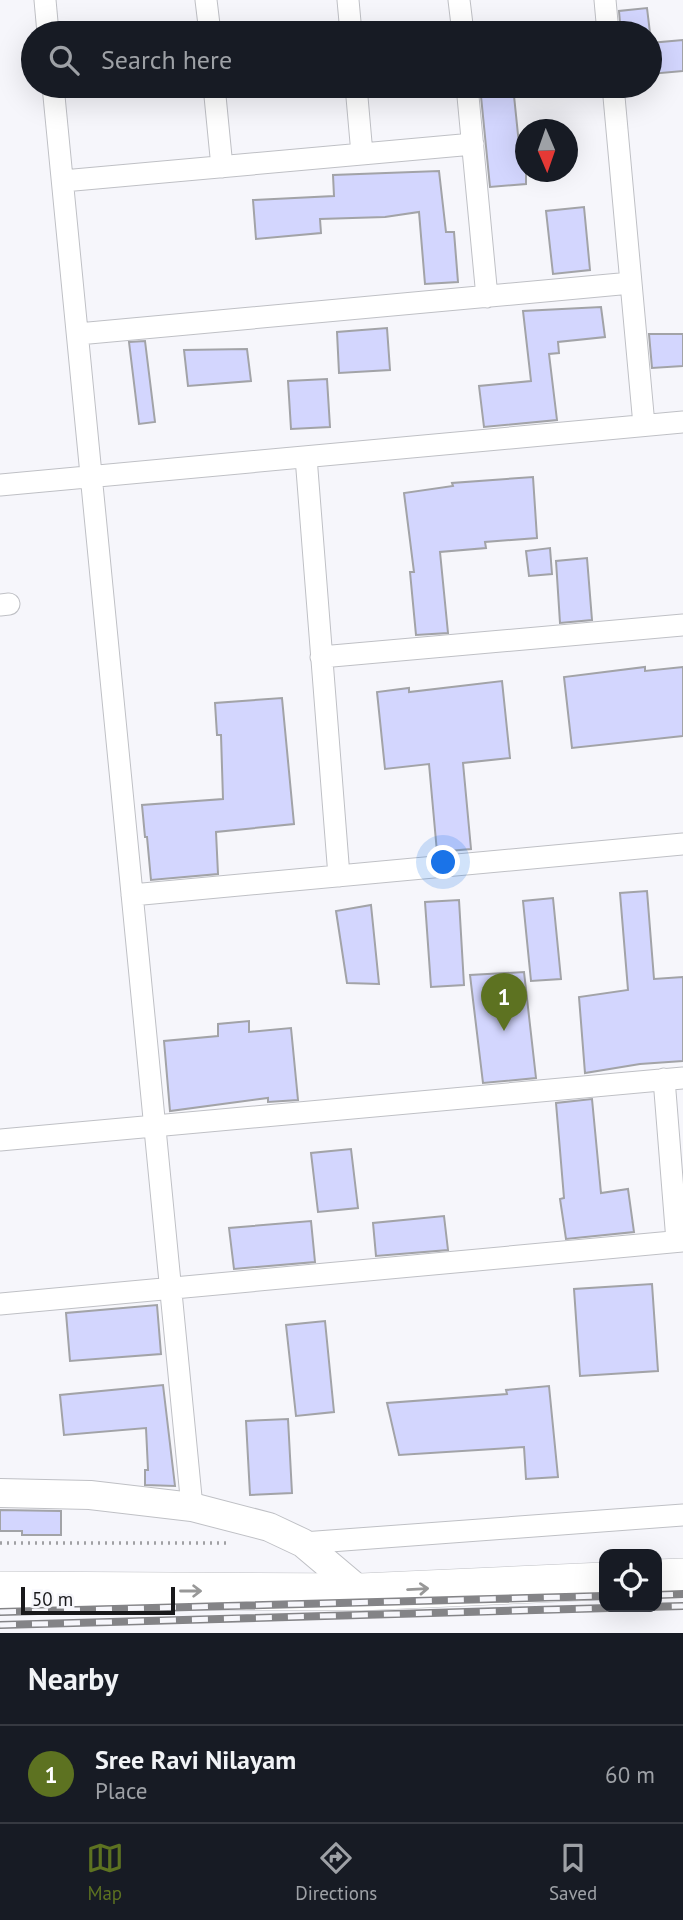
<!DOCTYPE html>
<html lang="en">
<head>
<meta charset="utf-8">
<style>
	:root { --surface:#171b24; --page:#242831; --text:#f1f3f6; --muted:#9ea1a6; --line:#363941; --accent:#5d7221 }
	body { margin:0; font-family:"PT Sans",sans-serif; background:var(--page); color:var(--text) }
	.controls { position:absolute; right:21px; bottom:21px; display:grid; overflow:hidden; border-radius:14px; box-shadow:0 7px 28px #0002 }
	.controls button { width:63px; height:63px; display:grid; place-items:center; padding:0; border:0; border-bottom:2px solid var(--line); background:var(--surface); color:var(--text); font:35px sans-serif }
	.compass { position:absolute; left:515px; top:119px; width:63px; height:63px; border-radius:50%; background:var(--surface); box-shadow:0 7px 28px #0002; rotate:178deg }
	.scale { position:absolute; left:21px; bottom:18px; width:154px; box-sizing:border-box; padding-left:7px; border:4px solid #19191b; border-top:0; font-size:19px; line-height:24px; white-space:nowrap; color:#19191b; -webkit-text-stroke:5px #f6f6fb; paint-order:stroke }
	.you { position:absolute; left:444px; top:863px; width:24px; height:24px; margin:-18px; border:5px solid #fff; border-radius:50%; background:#1a73e8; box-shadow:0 0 0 10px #1a73e833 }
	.badge { display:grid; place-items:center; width:46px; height:46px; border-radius:50%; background:var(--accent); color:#fff; font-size:23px; font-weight:700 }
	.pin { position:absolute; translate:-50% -58px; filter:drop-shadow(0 2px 4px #0008) }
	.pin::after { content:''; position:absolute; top:37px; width:24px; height:21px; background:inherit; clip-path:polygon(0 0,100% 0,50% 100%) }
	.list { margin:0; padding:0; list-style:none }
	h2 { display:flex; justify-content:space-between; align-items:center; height:91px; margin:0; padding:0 28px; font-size:30px }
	h2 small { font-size:23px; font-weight:400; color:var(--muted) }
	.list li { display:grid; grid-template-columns:46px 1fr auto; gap:21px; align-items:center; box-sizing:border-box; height:98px; padding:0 28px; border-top:2px solid var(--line) }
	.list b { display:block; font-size:26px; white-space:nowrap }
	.list p { margin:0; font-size:23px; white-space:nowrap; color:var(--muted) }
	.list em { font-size:23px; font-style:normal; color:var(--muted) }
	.icon { flex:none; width:38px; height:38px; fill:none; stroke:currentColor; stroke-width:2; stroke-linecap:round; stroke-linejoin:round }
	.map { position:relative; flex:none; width:683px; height:1633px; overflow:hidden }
	.search { position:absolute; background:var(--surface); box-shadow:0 7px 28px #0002; left:21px; right:21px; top:21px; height:77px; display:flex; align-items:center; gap:18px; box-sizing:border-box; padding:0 24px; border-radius:38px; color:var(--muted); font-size:26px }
	.sheet { height:189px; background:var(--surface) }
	nav { display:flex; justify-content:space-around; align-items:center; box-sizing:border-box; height:98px; border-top:2px solid var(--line); background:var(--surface); font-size:19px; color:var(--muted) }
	nav a { display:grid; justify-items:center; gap:4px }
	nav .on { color:var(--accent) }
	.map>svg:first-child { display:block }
	.building { fill:#d3d6fe; stroke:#a2a3a7; stroke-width:2 }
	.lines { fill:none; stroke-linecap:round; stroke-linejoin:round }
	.street-casing { stroke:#bfc0c5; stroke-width:23 }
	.secondary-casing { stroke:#bfc0c5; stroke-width:30 }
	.highway-casing { stroke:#bfc0c5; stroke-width:38 }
	.path { stroke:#a0a0a4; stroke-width:3.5; stroke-dasharray:2 5; stroke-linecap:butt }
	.street { stroke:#fff; stroke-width:21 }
	.secondary { stroke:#fff; stroke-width:28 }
	.highway { stroke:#fff; stroke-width:37 }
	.rail-casing { stroke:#848487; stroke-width:8 }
	.rail { stroke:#f6f6fb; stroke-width:5; stroke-dasharray:16; stroke-linecap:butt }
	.oneway { stroke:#989898 }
</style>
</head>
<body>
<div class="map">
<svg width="683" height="1633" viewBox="0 0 683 1633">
	<rect width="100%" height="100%" fill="#f6f6fb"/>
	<!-- building -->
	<path class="building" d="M 647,8 L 650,33 L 621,33 L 619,11 Z
		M 683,40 L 683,71 L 650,74 L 650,43 Z
		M 480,86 L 513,86 L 520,154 L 526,154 L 526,184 L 490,187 Z
		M 439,171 L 446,232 L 454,232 L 458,282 L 425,284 L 419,212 L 385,217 L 320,219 L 321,233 L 256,239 L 253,200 L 334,196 L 333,175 Z
		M 584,207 L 590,270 L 553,274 L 546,211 Z
		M 601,307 L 605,337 L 558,342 L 559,353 L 549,354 L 557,420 L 484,427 L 479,386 L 531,381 L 523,311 Z
		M 387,328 L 390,370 L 339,373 L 337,332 Z
		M 649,334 L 683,334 L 683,366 L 652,368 Z
		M 145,341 L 155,422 L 139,424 L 129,342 Z
		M 247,349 L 251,381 L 188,386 L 184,350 Z
		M 327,379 L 330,427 L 291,429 L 288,381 Z
		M 533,477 L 537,538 L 485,542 L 486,548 L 440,552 L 448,633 L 416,635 L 410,572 L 414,572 L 404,493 L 453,486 L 452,483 Z
		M 550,548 L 552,574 L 529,576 L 526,551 Z
		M 587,558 L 592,620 L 560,623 L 556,561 Z
		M 645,667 L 645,671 L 683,667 L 683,736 L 572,748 L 564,677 Z
		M 502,681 L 510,758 L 463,763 L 471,849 L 437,852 L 429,764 L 385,769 L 377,692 L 409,688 L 409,692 Z
		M 282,698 L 294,824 L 216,832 L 218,874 L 151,880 L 147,837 L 145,837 L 142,805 L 223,799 L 221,735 L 217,735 L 215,703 Z
		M 647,891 L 654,979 L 683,977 L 683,1061 L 640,1064 L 585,1073 L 579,997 L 628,990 L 620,893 Z
		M 553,898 L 561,979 L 531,981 L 523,901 Z
		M 459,900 L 464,985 L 431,987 L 425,902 Z
		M 371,905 L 379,984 L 347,983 L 336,911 Z
		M 524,972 L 536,1078 L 483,1083 L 470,975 Z
		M 249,1021 L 249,1032 L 291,1028 L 298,1100 L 268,1102 L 268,1098 L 170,1111 L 164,1041 L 218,1036 L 218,1024 Z
		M 592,1099 L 601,1193 L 628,1189 L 634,1232 L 566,1239 L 560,1199 L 564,1198 L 556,1103 Z
		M 351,1149 L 358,1208 L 318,1212 L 311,1153 Z
		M 444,1216 L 448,1250 L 376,1256 L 373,1223 Z
		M 311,1221 L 315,1262 L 234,1269 L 229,1228 Z
		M 652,1284 L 658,1371 L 580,1376 L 574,1289 Z
		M 157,1305 L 161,1354 L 70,1361 L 66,1313 Z
		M 325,1321 L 334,1412 L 296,1416 L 286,1325 Z
		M 163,1385 L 175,1486 L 145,1485 L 145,1470 L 148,1470 L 146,1428 L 64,1435 L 60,1395 Z
		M 549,1386 L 558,1477 L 526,1479 L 524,1447 L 399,1455 L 387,1403 L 507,1394 L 506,1390 Z
		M 288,1419 L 292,1493 L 250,1495 L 246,1421 Z
		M 0,1510 L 61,1511 L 61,1535 L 22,1535 L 22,1531 L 0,1531 Z"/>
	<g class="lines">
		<!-- street casing -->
		<g class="street-casing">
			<path id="street" d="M 45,0 L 48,33
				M 206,0 L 210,33
				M 348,0 L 351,33
				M 459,0 L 463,33
				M 605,0 L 608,33
				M 53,86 L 192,1507
				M 214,86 L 222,167
				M 356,86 L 362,154
				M 467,86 L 487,297
				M 613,86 L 644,425
				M 63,181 L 473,144
				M 78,334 L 631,283
				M 306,457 L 339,876
				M 0,485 L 683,422
				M 0,605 L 9,604
				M 321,657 L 683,625
				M 132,895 L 683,844
				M 664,1079 L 677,1241
				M 0,1140 L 683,1078
				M 0,1304 L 683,1241
				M 303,1543 L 683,1515"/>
		</g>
		<!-- secondary casing -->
		<g class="secondary-casing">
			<path id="secondary" d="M 0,1493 L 90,1495 L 192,1507 L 269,1527 L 303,1543 L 361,1592"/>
		</g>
		<!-- highway casing -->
		<g class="highway-casing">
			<path id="highway" d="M 657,1578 L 683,1577
				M 0,1590 L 361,1592 L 604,1581"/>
		</g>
		<!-- path -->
		<path class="path" d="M 0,1543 L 228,1543"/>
		<!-- street -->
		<use href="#street" class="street"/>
		<!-- secondary -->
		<use href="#secondary" class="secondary"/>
		<!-- highway -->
		<use href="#highway" class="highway"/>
		<!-- rail casing -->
		<g class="rail-casing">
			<path id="rail" d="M 657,1595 L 683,1594
				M 0,1612 L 604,1596
				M 0,1625 L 683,1606"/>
		</g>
		<!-- rail -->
		<use href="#rail" class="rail"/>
	</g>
	<!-- one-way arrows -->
	<defs><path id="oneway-shaft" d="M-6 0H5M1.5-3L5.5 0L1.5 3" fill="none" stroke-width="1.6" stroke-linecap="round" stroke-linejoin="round" transform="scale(1.75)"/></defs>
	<g class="oneway">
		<use href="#oneway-shaft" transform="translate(418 1589) rotate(-3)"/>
		<use href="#oneway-shaft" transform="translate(191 1591)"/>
	</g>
</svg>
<div class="controls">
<button><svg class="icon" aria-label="locate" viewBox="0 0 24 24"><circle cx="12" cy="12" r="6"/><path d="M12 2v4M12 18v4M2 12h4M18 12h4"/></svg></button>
</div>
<svg class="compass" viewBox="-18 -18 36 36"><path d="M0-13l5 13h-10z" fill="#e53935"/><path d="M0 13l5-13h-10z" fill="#9ea1a6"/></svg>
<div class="scale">50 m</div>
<div class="you"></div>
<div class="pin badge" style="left:504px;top:1031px">1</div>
<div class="search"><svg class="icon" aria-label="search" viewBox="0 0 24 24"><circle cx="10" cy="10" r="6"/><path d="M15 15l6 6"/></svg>Search here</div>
</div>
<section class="sheet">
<h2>Nearby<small></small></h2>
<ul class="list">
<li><span class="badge">1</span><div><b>Sree Ravi Nilayam</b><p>Place</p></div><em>60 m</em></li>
</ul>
</section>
<nav>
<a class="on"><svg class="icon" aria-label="map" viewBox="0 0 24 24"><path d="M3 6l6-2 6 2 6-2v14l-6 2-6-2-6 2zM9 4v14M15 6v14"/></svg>Map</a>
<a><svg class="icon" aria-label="directions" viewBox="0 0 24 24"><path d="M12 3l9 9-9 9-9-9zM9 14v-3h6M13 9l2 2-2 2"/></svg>Directions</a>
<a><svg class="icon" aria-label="saved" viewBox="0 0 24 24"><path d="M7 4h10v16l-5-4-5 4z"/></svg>Saved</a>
</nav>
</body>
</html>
